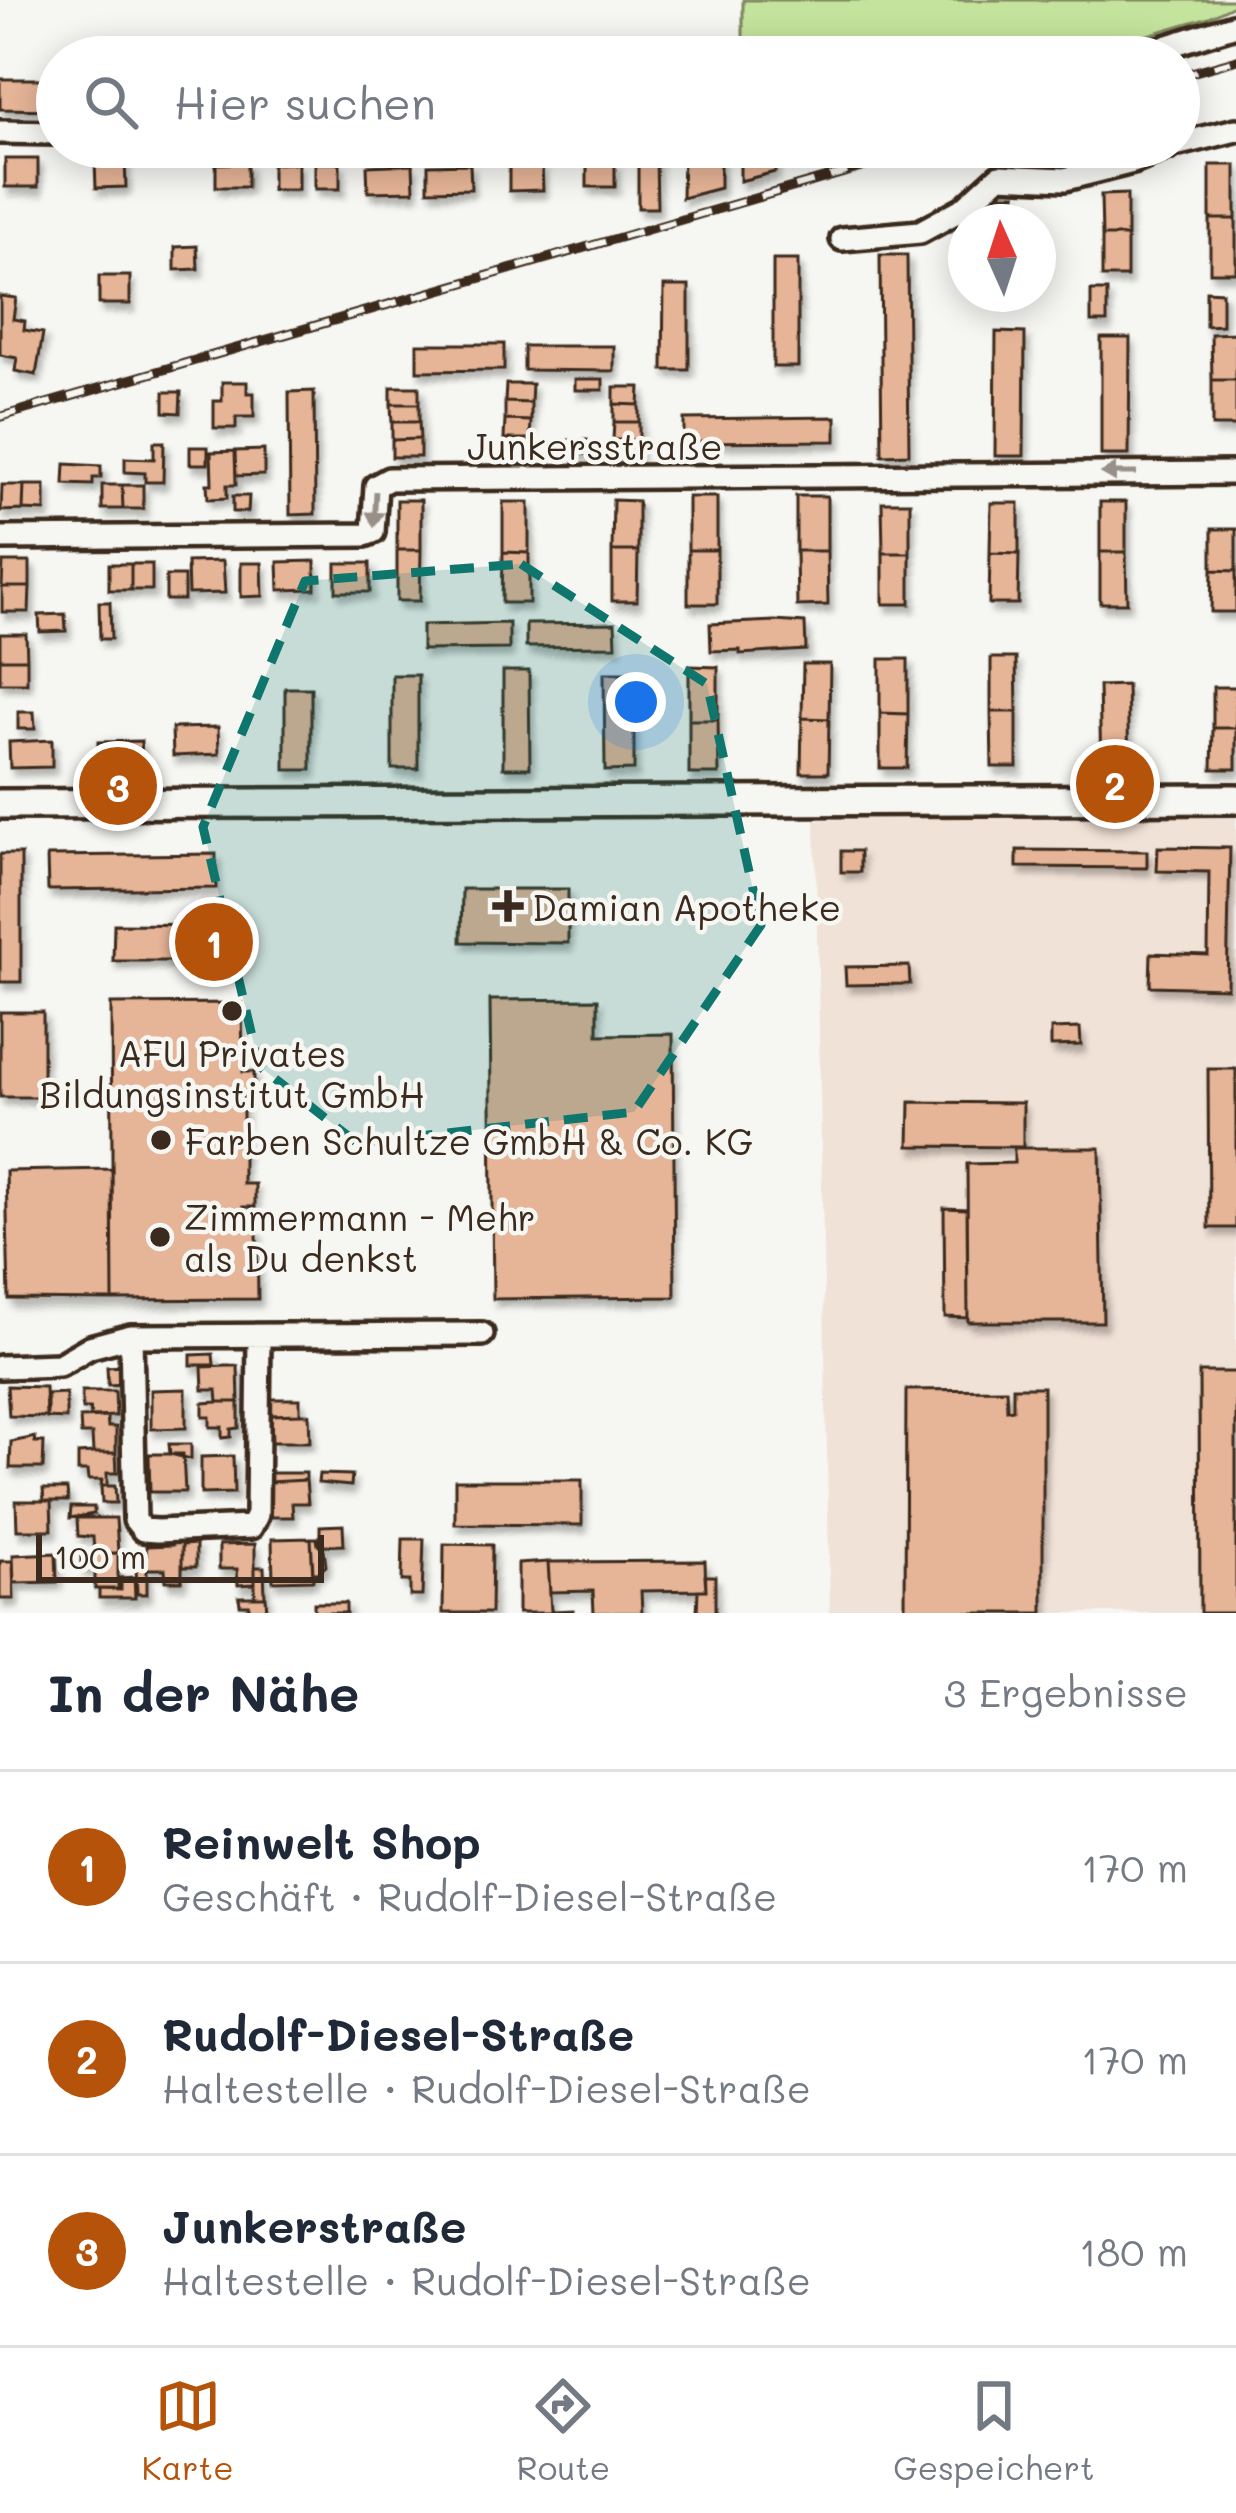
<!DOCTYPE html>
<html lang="de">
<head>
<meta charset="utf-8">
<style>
	:root { --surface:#fff; --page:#f2f2f3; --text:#1f2937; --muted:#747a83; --line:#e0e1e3; --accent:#b45309 }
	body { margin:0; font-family:Mali,sans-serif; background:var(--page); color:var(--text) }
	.compass { position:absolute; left:948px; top:204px; width:108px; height:108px; border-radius:50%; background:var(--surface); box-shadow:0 6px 30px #0003; rotate:357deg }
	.scale { position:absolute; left:36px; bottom:30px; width:288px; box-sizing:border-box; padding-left:12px; border:6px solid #3b2a1e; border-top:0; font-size:33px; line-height:42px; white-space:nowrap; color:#3b2a1e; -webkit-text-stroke:9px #f6f6f2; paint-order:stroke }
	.you { position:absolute; left:636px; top:702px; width:42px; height:42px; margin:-30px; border:9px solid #fff; border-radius:50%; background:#1a73e8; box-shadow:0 0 0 18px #1a73e833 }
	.badge { display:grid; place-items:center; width:78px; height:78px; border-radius:50%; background:var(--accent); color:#fff; font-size:39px; font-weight:700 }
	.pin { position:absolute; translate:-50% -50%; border:6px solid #fff; box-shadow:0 3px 12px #0006 }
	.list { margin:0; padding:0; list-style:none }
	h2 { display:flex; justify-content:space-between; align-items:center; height:156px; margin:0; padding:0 48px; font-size:51px }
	h2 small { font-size:39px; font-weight:400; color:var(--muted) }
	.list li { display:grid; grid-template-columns:78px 1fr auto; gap:36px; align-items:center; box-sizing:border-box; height:192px; padding:0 48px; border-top:3px solid var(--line) }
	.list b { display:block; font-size:45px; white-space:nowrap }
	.list p { margin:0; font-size:39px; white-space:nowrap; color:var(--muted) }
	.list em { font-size:39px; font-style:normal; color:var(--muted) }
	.icon { flex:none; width:66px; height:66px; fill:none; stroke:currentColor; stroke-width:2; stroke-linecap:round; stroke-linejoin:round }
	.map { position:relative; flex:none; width:1236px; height:1613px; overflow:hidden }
	.search { position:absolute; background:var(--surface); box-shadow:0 6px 30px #0003; left:36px; right:36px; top:36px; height:132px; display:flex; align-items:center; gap:30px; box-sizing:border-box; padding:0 42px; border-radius:66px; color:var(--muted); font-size:45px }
	.sheet { height:732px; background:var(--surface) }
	nav { display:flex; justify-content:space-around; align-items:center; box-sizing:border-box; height:168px; border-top:3px solid var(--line); background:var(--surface); font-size:33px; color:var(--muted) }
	nav a { display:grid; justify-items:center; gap:6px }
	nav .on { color:var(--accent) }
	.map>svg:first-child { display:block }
	.built { fill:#f1e2d7 }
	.green { fill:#c4e49d; stroke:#80875e; stroke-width:3 }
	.building { fill:#e6b497; stroke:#3b2a1e; stroke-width:3; filter:url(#shadow) }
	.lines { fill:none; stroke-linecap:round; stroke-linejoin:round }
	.minor-casing { stroke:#3b2a1e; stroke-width:30 }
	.tertiary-casing { stroke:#3b2a1e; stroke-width:36 }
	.minor { stroke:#f6f6f2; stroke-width:21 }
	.tertiary { stroke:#f6f6f2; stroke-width:27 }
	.rail-casing { stroke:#3b2a1e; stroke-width:10 }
	.rail { stroke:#f6f6f2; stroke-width:6; stroke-dasharray:18; stroke-linecap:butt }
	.oneway { fill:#989088 }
	.marked { fill:#0f766e; fill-opacity:0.2; stroke:#0f766e; stroke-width:9; stroke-dasharray:24 15; stroke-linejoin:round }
	.poi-dot { fill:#3b2a1e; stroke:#f6f6f2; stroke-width:4.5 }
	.labels { text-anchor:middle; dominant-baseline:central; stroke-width:9; stroke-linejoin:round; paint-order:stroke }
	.street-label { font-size:36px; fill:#3b2a1e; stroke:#f6f6f2 }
	.poi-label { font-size:36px; fill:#3b2a1e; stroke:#f6f6f2; text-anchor:start }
</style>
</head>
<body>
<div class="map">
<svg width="1236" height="1613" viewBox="0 0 1236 1613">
	<defs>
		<filter id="shadow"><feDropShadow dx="4" dy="7" stdDeviation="3" flood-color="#0004"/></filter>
	</defs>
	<rect width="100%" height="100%" fill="#f6f6f2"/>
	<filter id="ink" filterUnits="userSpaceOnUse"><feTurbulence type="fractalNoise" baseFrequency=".00833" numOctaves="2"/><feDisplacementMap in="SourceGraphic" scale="24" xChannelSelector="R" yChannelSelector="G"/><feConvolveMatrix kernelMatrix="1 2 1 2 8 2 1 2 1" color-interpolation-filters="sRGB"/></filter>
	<g filter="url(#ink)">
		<!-- built -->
		<path class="built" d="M 1236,813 L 1236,1613 L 830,1613 L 815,820 Z"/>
		<!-- green -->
		<path class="green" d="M 743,0 L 1236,0 L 1236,4 L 1209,17 L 1073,57 L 743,57 Z"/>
		<!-- building -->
		<path class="building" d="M 0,79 L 57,79 L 57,110 L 0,109 Z
			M 638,156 L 656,156 L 657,208 L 638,208 Z
			M 683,156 L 720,156 L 720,188 L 682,198 Z
			M 740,156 L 775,156 L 775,172 L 740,181 Z
			M 5,159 L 38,159 L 38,187 L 5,187 Z
			M 125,160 L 126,187 L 96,188 L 95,161 Z
			M 247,163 L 247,187 L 216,187 L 216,164 Z
			M 298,163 L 298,190 L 272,190 L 272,164 Z
			M 315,163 L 340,163 L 340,189 L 315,189 Z
			M 587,163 L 615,163 L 615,187 L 587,187 Z
			M 413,164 L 414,191 L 368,192 L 367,166 Z
			M 470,164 L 471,189 L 428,190 L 428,165 Z
			M 542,165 L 543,190 L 509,191 L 509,166 Z
			M 1210,165 L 1236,165 L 1236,219 L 1210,219 Z
			M 988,194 L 1016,194 L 1016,222 L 988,222 Z
			M 1127,194 L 1127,236 L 1102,236 L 1101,195 Z
			M 1210,219 L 1236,219 L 1236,272 L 1210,272 Z
			M 1102,236 L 1127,236 L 1127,277 L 1102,277 Z
			M 197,246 L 198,269 L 175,270 L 175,247 Z
			M 880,255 L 907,255 L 909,454 L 882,455 Z
			M 773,260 L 798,260 L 798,367 L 773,367 Z
			M 99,276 L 130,276 L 130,304 L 99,304 Z
			M 664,286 L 689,286 L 689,370 L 663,370 Z
			M 1091,291 L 1107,291 L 1107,322 L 1091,322 Z
			M 1206,291 L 1222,292 L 1222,325 L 1206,326 Z
			M 0,296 L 16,298 L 13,319 L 25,321 L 24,330 L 43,333 L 36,375 L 15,371 L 17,358 L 0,355 Z
			M 996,332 L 1025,333 L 1024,456 L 995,456 Z
			M 1236,333 L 1236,380 L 1212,380 L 1211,334 Z
			M 1101,338 L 1130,338 L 1129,455 L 1101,455 Z
			M 417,344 L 504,344 L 504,370 L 417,371 Z
			M 524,346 L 614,346 L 614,371 L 524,370 Z
			M 575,379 L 603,379 L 603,390 L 575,390 Z
			M 1212,380 L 1236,380 L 1236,426 L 1212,426 Z
			M 222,382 L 247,382 L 247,393 L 254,393 L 254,417 L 236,417 L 236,428 L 214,428 L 214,401 L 222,401 Z
			M 506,384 L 532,384 L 531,403 L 505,402 Z
			M 391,387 L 419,387 L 419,404 L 391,404 Z
			M 614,387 L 640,387 L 639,405 L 614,404 Z
			M 314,391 L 315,514 L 290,515 L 289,392 Z
			M 164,392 L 181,392 L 180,413 L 164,412 Z
			M 505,402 L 531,403 L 531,421 L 505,420 Z
			M 391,404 L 419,404 L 419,422 L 392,422 Z
			M 614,404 L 639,405 L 639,422 L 614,422 Z
			M 836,417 L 836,441 L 684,442 L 684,419 Z
			M 505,420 L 531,421 L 530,439 L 504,439 Z
			M 392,422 L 419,422 L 420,439 L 392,440 Z
			M 614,422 L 639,422 L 639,440 L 613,440 Z
			M 420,439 L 420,457 L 392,457 L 392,440 Z
			M 504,439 L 530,439 L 530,457 L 504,457 Z
			M 569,440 L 587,440 L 586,454 L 569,454 Z
			M 613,440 L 639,440 L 638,458 L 613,457 Z
			M 154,442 L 164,442 L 163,482 L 145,482 L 145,473 L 125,472 L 125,458 L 154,459 Z
			M 190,447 L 208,447 L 208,464 L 190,464 Z
			M 264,450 L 264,475 L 236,476 L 235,451 Z
			M 235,451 L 236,485 L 227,485 L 227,498 L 208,499 L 207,484 L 212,484 L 211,452 Z
			M 65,464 L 101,466 L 101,478 L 93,478 L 93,485 L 64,484 Z
			M 2,485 L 24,485 L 23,510 L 1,511 Z
			M 24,485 L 45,485 L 45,511 L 23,510 Z
			M 102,485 L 122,485 L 123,509 L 102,509 Z
			M 122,485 L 143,485 L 143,509 L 123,509 Z
			M 233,496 L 249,496 L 248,512 L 233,512 Z
			M 796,496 L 827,496 L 827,551 L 796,551 Z
			M 688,497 L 717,497 L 717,550 L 688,550 Z
			M 397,500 L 421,500 L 421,550 L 397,550 Z
			M 613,500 L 638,501 L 638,551 L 612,551 Z
			M 503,502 L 529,502 L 529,553 L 503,552 Z
			M 882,502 L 910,502 L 910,553 L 883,553 Z
			M 1100,502 L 1126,502 L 1126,552 L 1100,552 Z
			M 991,503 L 1019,503 L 1019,554 L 990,553 Z
			M 1212,529 L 1236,529 L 1236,571 L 1212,570 Z
			M 397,550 L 421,550 L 420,601 L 397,601 Z
			M 688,550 L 717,550 L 717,604 L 688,604 Z
			M 612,551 L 638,551 L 637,601 L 612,601 Z
			M 796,551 L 827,551 L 828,605 L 797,606 Z
			M 503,552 L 529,553 L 529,603 L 502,603 Z
			M 1100,552 L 1126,552 L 1127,603 L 1100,603 Z
			M 883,553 L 910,553 L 910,604 L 883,604 Z
			M 990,553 L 1019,554 L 1018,604 L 989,604 Z
			M 223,561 L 225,593 L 188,594 L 187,562 Z
			M 315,561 L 315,589 L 279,590 L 278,562 Z
			M 3,562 L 30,562 L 30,587 L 2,587 Z
			M 241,563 L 262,563 L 263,596 L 241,597 Z
			M 336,563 L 370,563 L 370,592 L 336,592 Z
			M 109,564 L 131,564 L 131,590 L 109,590 Z
			M 131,564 L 152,564 L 152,590 L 131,590 Z
			M 1212,570 L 1236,571 L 1236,612 L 1211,612 Z
			M 166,576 L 184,576 L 184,600 L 166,600 Z
			M 2,587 L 30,587 L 29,612 L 2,612 Z
			M 99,602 L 110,602 L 111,639 L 100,639 Z
			M 65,614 L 66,631 L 40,632 L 39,615 Z
			M 775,621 L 805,623 L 806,650 L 740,654 L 740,650 L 711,651 L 710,624 Z
			M 509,623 L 509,649 L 422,650 L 422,625 Z
			M 615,623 L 616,646 L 526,647 L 526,624 Z
			M 0,634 L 26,634 L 27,659 L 0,659 Z
			M 991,658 L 1016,658 L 1017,712 L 991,712 Z
			M 0,659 L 27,659 L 27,683 L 0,683 Z
			M 880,659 L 908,659 L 908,714 L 880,713 Z
			M 803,664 L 830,664 L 829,719 L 802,718 Z
			M 689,666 L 718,667 L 718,720 L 689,720 Z
			M 503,671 L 529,671 L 530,768 L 503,768 Z
			M 604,673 L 634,673 L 634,770 L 605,771 Z
			M 392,675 L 418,675 L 418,769 L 392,769 Z
			M 1127,685 L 1129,766 L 1101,766 L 1099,686 Z
			M 1213,687 L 1236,687 L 1236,728 L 1213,728 Z
			M 285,688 L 311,688 L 311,770 L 285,770 Z
			M 18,712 L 34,712 L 35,729 L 18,729 Z
			M 991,712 L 1017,712 L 1017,767 L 992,767 Z
			M 880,713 L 908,714 L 907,768 L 880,768 Z
			M 802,718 L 829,719 L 828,773 L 801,773 Z
			M 689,720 L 718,720 L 719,774 L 689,774 Z
			M 218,727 L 219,754 L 173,756 L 172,728 Z
			M 1213,728 L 1236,728 L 1236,769 L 1212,769 Z
			M 52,740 L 52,767 L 10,768 L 9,742 Z
			M 141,741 L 141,767 L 98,767 L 98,742 Z
			M 1158,847 L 1230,848 L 1227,988 L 1150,986 L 1151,953 L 1208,955 L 1209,872 L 1157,871 Z
			M 1017,850 L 1147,851 L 1147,868 L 1017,867 Z
			M 841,851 L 860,851 L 860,872 L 841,872 Z
			M 0,854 L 21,854 L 21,982 L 0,982 Z
			M 216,854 L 216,888 L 48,890 L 47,856 Z
			M 462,889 L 568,889 L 568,943 L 461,942 Z
			M 114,924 L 236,925 L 236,961 L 113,961 Z
			M 909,966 L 910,984 L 846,985 L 845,967 Z
			M 598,999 L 598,1035 L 673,1034 L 675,1297 L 493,1299 L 490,1000 Z
			M 242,1003 L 243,1072 L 254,1072 L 254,1096 L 243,1097 L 243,1184 L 255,1184 L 255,1207 L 243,1207 L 244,1229 L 257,1229 L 258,1299 L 113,1300 L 111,1004 Z
			M 0,1012 L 43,1012 L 43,1097 L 0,1097 Z
			M 1080,1028 L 1081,1045 L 1051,1046 L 1051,1029 Z
			M 1208,1069 L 1236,1069 L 1236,1228 L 1209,1228 Z
			M 910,1102 L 1023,1103 L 1023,1147 L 909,1146 Z
			M 1014,1148 L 1100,1148 L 1103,1322 L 968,1322 L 967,1164 L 1014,1163 Z
			M 112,1169 L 113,1300 L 9,1299 L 6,1171 Z
			M 944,1208 L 967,1209 L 968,1318 L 945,1317 Z
			M 213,1354 L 214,1365 L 191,1365 L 191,1355 Z
			M 123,1366 L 124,1384 L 108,1385 L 107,1367 Z
			M 227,1366 L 238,1366 L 239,1402 L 218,1402 L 217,1390 L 203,1390 L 202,1367 Z
			M 1199,1372 L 1236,1372 L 1236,1613 L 1200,1613 Z
			M 7,1386 L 45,1387 L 46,1417 L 9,1416 Z
			M 1013,1387 L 1043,1387 L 1043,1613 L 905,1613 L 906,1390 L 1006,1389 L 1007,1410 L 1013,1409 Z
			M 186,1389 L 186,1428 L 151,1429 L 151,1390 Z
			M 82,1391 L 115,1391 L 116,1416 L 91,1417 L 90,1409 L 82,1409 Z
			M 66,1393 L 66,1419 L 47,1418 L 47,1394 Z
			M 271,1399 L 300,1399 L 300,1414 L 271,1415 Z
			M 218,1402 L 239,1402 L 239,1428 L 231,1429 L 231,1437 L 222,1438 L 222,1427 L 210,1427 L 210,1417 L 203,1417 L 203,1403 Z
			M 300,1414 L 309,1414 L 310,1442 L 272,1442 L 271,1415 Z
			M 107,1417 L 108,1427 L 116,1427 L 116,1453 L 93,1453 L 92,1434 L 81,1434 L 80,1418 Z
			M 35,1437 L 35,1442 L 44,1442 L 43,1468 L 10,1468 L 11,1442 Z
			M 169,1444 L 191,1444 L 191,1459 L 170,1454 Z
			M 93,1453 L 116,1453 L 117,1473 L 107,1473 L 107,1486 L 101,1486 L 102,1480 L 88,1480 L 87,1471 L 78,1471 L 78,1454 Z
			M 149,1454 L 183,1454 L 185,1492 L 150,1492 Z
			M 233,1456 L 234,1493 L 201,1494 L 201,1457 Z
			M 269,1473 L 306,1473 L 306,1480 L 269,1482 Z
			M 319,1474 L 352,1475 L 351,1486 L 318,1483 Z
			M 306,1480 L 308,1503 L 292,1503 L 293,1517 L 270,1517 L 269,1482 Z
			M 455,1480 L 582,1480 L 582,1525 L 455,1524 Z
			M 101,1486 L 115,1486 L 116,1503 L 102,1503 Z
			M 43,1489 L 67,1489 L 68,1501 L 44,1501 Z
			M 16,1501 L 51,1501 L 52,1530 L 17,1530 Z
			M 71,1507 L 94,1507 L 94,1514 L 70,1518 Z
			M 77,1518 L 116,1518 L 118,1553 L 94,1554 L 93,1537 L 78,1536 Z
			M 343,1525 L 344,1545 L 320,1546 L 320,1526 Z
			M 182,1535 L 182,1581 L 166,1581 L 165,1569 L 147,1569 L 146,1546 L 172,1545 L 172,1536 Z
			M 311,1538 L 313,1580 L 273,1581 L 272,1539 Z
			M 311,1538 L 317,1538 L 318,1545 L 324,1550 L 326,1566 L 318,1573 L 313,1573 Z
			M 403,1539 L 424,1539 L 422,1596 L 410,1596 L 410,1581 L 402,1581 Z
			M 196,1544 L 196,1567 L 182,1567 L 182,1545 Z
			M 255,1544 L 255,1584 L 238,1585 L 237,1569 L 219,1569 L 219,1545 Z
			M 444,1544 L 492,1545 L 491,1613 L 443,1613 Z
			M 56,1553 L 57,1582 L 14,1583 L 13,1555 Z
			M 81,1553 L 118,1553 L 118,1589 L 95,1589 L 95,1569 L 81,1569 Z
			M 0,1561 L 13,1561 L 14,1599 L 0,1599 Z
			M 705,1561 L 706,1590 L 641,1591 L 642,1613 L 594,1613 L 593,1591 L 550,1592 L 548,1562 Z
			M 548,1562 L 551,1611 L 573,1610 L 573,1613 L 518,1613 L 518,1564 Z
			M 136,1567 L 147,1567 L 147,1594 L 137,1594 Z
			M 255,1567 L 264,1567 L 265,1597 L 255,1597 Z
			M 705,1576 L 715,1576 L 715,1613 L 697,1613 L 698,1590 L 706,1590 Z
			M 134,1577 L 135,1598 L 99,1598 L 99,1589 L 121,1590 L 121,1578 Z
			M 239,1597 L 266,1597 L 267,1613 L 249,1613 L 249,1605 L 240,1605 Z
			M 314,1603 L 346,1603 L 346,1613 L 314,1613 Z"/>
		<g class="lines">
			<!-- minor casing -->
			<g class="minor-casing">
				<path id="minor" d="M 1133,57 L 1236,25
					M 0,132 L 57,133
					M 1179,144 L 1236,130
					M 842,239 L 920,232 L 964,208 L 999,176 L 1065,179 L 1133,162 L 1170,147
					M 0,538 L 365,535 L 373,532 L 376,486 L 389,479 L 1236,473
					M 131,1336 L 135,1520 L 143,1530 L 157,1531 L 251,1527 L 257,1515 L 259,1336
					M 0,1367 L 59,1365 L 90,1347 L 131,1336 L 482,1334"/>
			</g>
			<!-- tertiary casing -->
			<g class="tertiary-casing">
				<path id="tertiary" d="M 0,804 L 1236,799"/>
			</g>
			<!-- minor -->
			<use href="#minor" class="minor"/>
			<!-- tertiary -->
			<use href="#tertiary" class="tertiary"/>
			<!-- rail casing -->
			<g class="rail-casing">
				<path id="rail" d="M 1179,76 L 1236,60
					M 0,417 L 932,147"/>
			</g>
			<!-- rail -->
			<use href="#rail" class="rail"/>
		</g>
		<!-- one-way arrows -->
		<defs><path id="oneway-solid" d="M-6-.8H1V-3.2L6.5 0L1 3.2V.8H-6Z" transform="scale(3)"/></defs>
		<g class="oneway">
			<use href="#oneway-solid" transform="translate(1119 473) rotate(-180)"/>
			<use href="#oneway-solid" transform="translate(375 509) rotate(93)"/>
		</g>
	</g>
	<!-- marked area -->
	<path class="marked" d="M 521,564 L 707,684 L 761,925 L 634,1112 L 357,1143 L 259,1066 L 203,827 L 305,581 Z"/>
	<!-- markers -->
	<g class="poi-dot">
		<path d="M502 888h12v12h12v12h-12v12h-12v-12h-12v-12h12z"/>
		<circle cx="232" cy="1011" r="12"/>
		<circle cx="161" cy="1140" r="12"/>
		<circle cx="160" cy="1237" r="12"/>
	</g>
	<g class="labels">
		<!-- street labels -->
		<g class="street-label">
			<text x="595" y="445">Junkersstraße</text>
		</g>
		<!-- poi labels -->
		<g class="poi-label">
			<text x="532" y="906">Damian Apotheke</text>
			<text x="232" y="1052" text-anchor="middle">AFU Privates<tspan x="232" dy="41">Bildungsinstitut GmbH</tspan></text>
			<text x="185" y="1140">Farben Schultze GmbH &amp; Co. KG</text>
			<text x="184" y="1216">Zimmermann - Mehr<tspan x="184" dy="41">als Du denkst</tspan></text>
		</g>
	</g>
</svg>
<svg class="compass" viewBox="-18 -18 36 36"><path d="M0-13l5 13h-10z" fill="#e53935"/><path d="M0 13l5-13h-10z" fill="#747a83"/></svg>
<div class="scale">100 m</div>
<div class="you"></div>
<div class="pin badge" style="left:214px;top:942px">1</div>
<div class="pin badge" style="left:1115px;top:784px">2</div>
<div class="pin badge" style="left:118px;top:786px">3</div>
<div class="search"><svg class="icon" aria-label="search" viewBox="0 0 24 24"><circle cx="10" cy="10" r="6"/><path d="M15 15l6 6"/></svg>Hier suchen</div>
</div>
<section class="sheet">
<h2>In der Nähe<small>3 Ergebnisse</small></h2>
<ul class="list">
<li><span class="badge">1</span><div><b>Reinwelt Shop</b><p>Geschäft · Rudolf-Diesel-Straße</p></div><em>170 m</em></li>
<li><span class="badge">2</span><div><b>Rudolf-Diesel-Straße</b><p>Haltestelle · Rudolf-Diesel-Straße</p></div><em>170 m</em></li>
<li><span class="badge">3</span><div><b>Junkerstraße</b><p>Haltestelle · Rudolf-Diesel-Straße</p></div><em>180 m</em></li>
</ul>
</section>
<nav>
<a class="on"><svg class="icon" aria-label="map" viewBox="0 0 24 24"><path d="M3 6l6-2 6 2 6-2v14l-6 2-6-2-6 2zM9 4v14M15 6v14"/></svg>Karte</a>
<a><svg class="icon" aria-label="directions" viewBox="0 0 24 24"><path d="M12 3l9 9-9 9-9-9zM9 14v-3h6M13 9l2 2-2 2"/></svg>Route</a>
<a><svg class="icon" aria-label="saved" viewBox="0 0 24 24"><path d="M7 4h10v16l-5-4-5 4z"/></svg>Gespeichert</a>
</nav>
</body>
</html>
